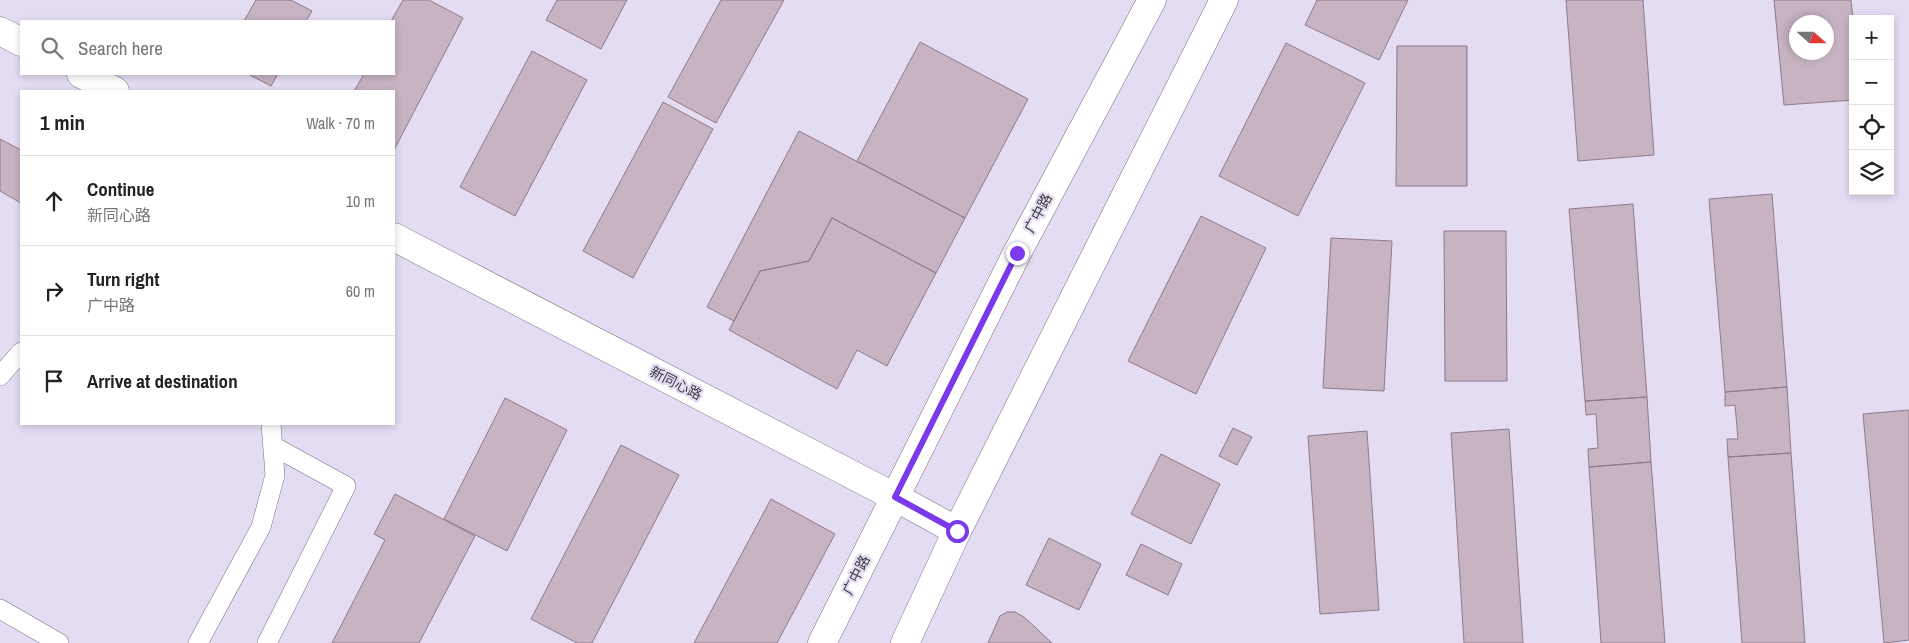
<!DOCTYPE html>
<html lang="en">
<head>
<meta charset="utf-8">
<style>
	:root { --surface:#fff; --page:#f2f2f2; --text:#222; --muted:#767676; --line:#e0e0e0 }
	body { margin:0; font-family:"Archivo Narrow","Noto Sans SC",sans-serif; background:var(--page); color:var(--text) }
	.controls { position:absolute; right:15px; top:15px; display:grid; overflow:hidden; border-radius:0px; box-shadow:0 2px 8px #0003 }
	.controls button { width:45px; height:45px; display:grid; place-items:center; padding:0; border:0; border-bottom:1px solid var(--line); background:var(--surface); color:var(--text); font:25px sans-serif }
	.compass { position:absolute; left:1789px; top:15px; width:45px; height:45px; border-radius:50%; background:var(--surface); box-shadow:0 2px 8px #0003; rotate:111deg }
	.stop { position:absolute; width:15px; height:15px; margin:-11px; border:4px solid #7c3aed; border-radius:50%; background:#fff }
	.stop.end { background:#7c3aed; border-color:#fff; box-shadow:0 1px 5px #0008 }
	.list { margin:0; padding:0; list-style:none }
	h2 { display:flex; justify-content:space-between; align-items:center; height:65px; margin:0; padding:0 20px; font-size:21px }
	h2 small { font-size:16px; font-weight:400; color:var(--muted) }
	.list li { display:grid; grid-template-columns:32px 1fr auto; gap:15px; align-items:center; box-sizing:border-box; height:90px; padding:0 20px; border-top:1px solid var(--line) }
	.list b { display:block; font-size:19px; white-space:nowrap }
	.list p { margin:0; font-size:16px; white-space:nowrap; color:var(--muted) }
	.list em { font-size:16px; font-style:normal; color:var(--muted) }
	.icon { flex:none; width:28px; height:28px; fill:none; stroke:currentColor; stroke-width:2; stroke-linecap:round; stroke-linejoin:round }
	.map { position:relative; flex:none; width:1909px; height:643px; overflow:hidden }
	.search { position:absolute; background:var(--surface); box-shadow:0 2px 8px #0003; left:20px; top:20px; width:375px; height:55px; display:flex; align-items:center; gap:12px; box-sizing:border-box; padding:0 18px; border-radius:0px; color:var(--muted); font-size:19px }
	.panel { position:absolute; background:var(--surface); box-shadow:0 2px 8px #0003; left:20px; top:90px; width:375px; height:335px; border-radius:0px }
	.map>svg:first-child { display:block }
	.building { fill:#c7b3c2; stroke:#8e7b89; fill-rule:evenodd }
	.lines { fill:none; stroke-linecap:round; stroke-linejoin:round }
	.lane-casing { stroke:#797285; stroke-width:20 }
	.street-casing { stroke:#797285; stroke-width:29 }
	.primary-casing { stroke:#797285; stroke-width:29 }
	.lane { stroke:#fff; stroke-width:19 }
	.street { stroke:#fff; stroke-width:28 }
	.primary { stroke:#fff; stroke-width:28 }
	.route { stroke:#7c3aed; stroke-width:6 }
	.labels { text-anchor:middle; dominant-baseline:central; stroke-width:4.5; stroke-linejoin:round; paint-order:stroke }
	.street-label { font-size:14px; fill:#3d3a42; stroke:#e4dcf2 }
</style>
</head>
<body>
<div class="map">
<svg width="1909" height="643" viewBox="0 0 1909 643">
	<rect width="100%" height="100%" fill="#e4dcf2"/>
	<!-- building -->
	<path class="building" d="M 256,0 L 291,0 L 312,11 L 306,21 L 244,21 Z
		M 403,0 L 429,0 L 463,18 L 394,150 L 394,91 L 354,91 L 364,74 L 394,74 L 394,21 L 391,21 Z
		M 557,0 L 627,0 L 601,49 L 546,20 Z
		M 721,0 L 784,0 L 716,123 L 668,97 Z
		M 1317,0 L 1408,0 L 1379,60 L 1305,25 Z
		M 1566,0 L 1643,0 L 1654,155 L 1578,161 Z
		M 1774,0 L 1851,0 L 1853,19 L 1853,100 L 1784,105 ZM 1796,22 L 1826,22 L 1826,52 L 1796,52 Z
		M 920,42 L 1028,99 L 965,218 L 857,161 Z
		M 1286,43 L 1365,83 L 1298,216 L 1219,176 Z
		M 1397,46 L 1467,46 L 1467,186 L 1396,186 Z
		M 532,51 L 587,80 L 515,216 L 460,187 Z
		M 248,74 L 278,74 L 271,86 Z
		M 663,102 L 713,129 L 633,278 L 583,251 Z
		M 799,131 L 965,218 L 936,273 L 832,218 L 809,261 L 760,271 L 734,321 L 707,307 Z
		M 0,139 L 21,150 L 21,203 L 0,191 Z
		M 1772,194 L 1787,387 L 1725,392 L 1709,199 Z
		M 1633,204 L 1647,397 L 1585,401 L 1569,209 Z
		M 1201,216 L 1266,248 L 1196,394 L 1128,361 Z
		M 832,218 L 936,273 L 887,366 L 857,350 L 837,389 L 729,330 L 760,271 L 809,261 Z
		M 1444,231 L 1506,231 L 1507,381 L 1445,381 Z
		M 1331,238 L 1392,241 L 1384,391 L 1323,388 Z
		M 1787,387 L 1791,453 L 1728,457 L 1727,439 L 1738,439 L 1735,405 L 1725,406 L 1725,392 Z
		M 1647,397 L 1651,462 L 1589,467 L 1588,449 L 1598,448 L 1596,414 L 1586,415 L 1585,401 Z
		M 505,398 L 567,430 L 507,551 L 444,519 Z
		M 1909,410 L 1909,640 L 1884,643 L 1863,414 Z
		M 1233,428 L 1252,437 L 1237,465 L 1219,456 Z
		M 1509,429 L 1523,643 L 1464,643 L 1451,433 Z
		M 1367,431 L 1379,610 L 1320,614 L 1308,436 Z
		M 621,445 L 679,475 L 592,643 L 577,643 L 531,619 Z
		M 1791,453 L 1805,643 L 1742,643 L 1728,457 Z
		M 1161,454 L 1220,484 L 1191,544 L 1131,514 Z
		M 1651,462 L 1665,643 L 1601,643 L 1589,467 Z
		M 395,494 L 475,536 L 419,643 L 332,643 L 385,540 L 374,534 Z
		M 771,499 L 835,534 L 777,643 L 694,643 Z
		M 1049,538 L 1101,564 L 1079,610 L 1026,585 Z
		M 1141,544 L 1182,564 L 1168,595 L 1126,575 Z
		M 1007,612 L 1015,612 L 1024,617 L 1052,643 L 988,643 L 1000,616 Z"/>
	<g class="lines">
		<!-- lane casing -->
		<g class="lane-casing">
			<path id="lane" d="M 0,376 L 21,352
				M 0,609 L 59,643
				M 198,643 L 261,527 L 275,475 L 271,424
				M 267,643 L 346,486 L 273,446"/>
		</g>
		<!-- street casing -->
		<g class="street-casing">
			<path id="street" d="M 0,31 L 21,42
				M 81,74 L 115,91
				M 394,237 L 895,497 L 957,531"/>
		</g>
		<!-- primary casing -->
		<g class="primary-casing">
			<path id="primary" d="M 822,643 L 1017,253 L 1152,0
				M 905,643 L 957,531 L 1224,0"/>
		</g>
		<!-- lane -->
		<use href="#lane" class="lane"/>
		<!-- street -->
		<use href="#street" class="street"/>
		<!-- primary -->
		<use href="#primary" class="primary"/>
	</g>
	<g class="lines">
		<!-- route -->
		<path class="route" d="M 957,531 L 895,497 L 1017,253"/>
	</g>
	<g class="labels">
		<!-- street labels -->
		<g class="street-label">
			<text transform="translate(1038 213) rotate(-62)">广中路</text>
			<text transform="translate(676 383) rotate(27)">新同心路</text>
			<text transform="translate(856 575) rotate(-63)">广中路</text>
		</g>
	</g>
</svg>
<div class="controls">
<button>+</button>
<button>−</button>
<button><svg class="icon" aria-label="locate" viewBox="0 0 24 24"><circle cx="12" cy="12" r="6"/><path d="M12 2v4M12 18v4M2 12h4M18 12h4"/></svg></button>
<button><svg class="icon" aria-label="layers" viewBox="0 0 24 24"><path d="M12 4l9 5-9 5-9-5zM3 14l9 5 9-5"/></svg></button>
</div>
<svg class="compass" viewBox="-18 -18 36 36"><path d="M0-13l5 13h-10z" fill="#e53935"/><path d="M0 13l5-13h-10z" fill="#767676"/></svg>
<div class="stop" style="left:957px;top:531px"></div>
<div class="stop end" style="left:1017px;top:253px"></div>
<div class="search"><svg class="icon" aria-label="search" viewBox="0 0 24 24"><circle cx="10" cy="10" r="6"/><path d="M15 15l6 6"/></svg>Search here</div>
<section class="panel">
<h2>1 min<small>Walk · 70 m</small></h2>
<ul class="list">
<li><svg class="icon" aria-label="ahead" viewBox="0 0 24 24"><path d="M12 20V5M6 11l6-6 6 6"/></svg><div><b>Continue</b><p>新同心路</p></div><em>10 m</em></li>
<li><svg class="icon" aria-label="right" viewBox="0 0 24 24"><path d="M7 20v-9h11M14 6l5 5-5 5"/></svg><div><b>Turn right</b><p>广中路</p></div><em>60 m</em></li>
<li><svg class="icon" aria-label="arrive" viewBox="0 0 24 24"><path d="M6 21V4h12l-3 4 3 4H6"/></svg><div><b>Arrive at destination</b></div></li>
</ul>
</section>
</div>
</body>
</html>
